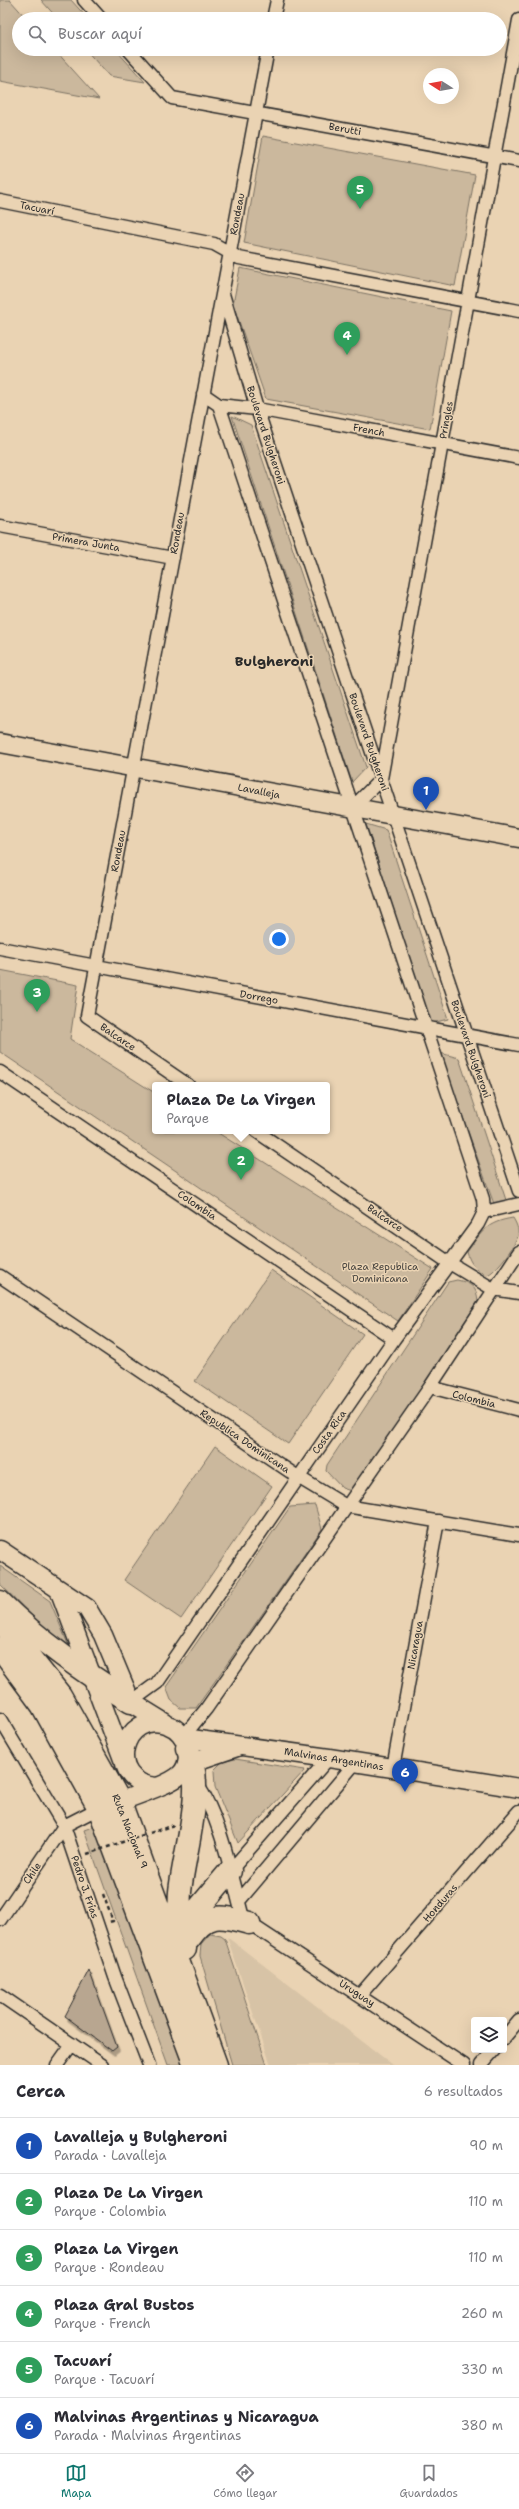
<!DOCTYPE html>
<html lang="es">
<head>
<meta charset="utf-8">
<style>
	:root { --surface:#fff; --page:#f7f7f7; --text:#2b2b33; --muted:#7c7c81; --line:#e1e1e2; --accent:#0f766e }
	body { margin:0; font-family:"Shantell Sans",sans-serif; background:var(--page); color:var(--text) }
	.controls { position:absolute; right:12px; bottom:12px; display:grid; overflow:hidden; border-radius:4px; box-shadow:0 4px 16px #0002 }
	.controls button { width:36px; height:36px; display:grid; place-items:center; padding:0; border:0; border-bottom:1px solid var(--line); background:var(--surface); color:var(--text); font:20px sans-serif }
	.compass { position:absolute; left:423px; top:68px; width:36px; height:36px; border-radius:50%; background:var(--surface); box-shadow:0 4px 16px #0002; rotate:281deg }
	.you { position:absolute; left:279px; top:939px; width:14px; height:14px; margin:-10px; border:3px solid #fff; border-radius:50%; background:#1a73e8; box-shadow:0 0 0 6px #1a73e833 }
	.badge { display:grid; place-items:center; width:26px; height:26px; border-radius:50%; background:var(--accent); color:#fff; font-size:13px; font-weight:700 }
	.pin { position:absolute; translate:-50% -33px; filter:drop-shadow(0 1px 2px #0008) }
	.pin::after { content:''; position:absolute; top:21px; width:14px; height:12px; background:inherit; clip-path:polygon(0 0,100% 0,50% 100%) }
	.popup { position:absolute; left:152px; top:1082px; width:178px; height:52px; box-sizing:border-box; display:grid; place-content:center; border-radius:4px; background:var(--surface); filter:drop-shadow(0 1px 3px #0005); font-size:13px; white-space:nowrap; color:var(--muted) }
	.popup b { font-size:15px; color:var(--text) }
	.popup::after { content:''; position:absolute; left:50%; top:100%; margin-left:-8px; border:8px solid transparent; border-top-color:var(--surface) }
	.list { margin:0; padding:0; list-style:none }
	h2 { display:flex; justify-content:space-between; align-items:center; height:52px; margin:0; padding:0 16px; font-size:17px }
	h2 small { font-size:13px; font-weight:400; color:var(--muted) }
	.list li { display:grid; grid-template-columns:26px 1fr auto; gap:12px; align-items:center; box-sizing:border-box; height:56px; padding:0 16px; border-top:1px solid var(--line) }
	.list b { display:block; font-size:15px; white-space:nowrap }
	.list p { margin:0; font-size:13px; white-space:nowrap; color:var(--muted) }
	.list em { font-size:13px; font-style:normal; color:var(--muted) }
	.icon { flex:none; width:22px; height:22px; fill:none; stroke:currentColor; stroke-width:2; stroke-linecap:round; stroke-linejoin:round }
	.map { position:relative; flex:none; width:519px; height:2065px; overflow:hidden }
	.search { position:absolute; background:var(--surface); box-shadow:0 4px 16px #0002; left:12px; right:12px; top:12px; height:44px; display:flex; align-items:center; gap:10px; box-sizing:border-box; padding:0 14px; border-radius:22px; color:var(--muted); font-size:15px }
	.sheet { height:388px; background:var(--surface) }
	nav { display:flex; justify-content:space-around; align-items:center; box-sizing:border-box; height:56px; border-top:1px solid var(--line); background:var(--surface); font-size:11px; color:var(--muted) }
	nav a { display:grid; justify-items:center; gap:2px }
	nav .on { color:var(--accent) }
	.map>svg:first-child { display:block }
	.built { fill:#d7c3a6 }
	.green { fill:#cbb89d; stroke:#7b7264 }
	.building { fill:#b8a690; stroke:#2b2b2b; filter:url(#shadow) }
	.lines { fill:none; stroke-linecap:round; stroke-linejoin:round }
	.street-casing { stroke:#2b2b2b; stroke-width:15 }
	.secondary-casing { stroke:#2b2b2b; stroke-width:21 }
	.highway-casing { stroke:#2b2b2b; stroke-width:25 }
	.path { stroke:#2b2b2b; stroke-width:2.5; stroke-dasharray:4 3; stroke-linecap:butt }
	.street { stroke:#ead3b3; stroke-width:12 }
	.secondary { stroke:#ead3b3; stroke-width:18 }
	.highway { stroke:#ead3b3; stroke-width:22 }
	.path-bridge { stroke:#2b2b2b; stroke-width:2.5; stroke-dasharray:4 3; stroke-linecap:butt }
	.labels { text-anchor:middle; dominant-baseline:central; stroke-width:3; stroke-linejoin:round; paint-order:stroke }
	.street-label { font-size:10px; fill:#2b2b2b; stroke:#ead3b3 }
	.park-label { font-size:10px; fill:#43403c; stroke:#ead3b3 }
	.district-label { font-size:14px; font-weight:bold; fill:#2b2b2b; stroke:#ead3b3 }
</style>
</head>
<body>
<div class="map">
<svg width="519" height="2065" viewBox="0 0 519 2065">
	<defs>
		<filter id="shadow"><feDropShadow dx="2.5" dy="4.5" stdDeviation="0" flood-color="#0004"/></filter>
	</defs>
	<rect width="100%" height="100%" fill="#ead3b3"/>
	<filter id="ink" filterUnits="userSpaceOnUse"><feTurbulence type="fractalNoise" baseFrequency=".025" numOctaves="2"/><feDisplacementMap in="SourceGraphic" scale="8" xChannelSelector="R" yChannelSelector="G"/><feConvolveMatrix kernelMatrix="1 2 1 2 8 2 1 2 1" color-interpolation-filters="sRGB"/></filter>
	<g filter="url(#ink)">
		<!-- built -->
		<path class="built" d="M 227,1937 L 393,2065 L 271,2065 Z"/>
		<!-- green -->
		<path class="green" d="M 0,0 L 10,0 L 27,19 L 19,19 L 19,49 L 54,49 L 99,99 L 0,81 Z
			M 41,0 L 71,0 L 88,19 L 58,19 Z
			M 85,49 L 115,49 L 145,82 L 109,76 Z
			M 263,136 L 475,175 L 455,286 L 244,243 Z
			M 240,268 L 451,311 L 430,429 L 266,399 L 233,304 Z
			M 232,416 L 251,425 L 366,767 L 352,782 Z
			M 366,824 L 386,830 L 448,1019 L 432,1023 L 428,1016 Z
			M 0,970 L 78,985 L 70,1039 L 155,1093 L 155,1131 L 215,1131 L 433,1269 L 398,1321 L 0,1052 Z
			M 440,1053 L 459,1058 L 506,1200 L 494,1204 Z
			M 513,1218 C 516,1223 519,1229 518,1236 C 515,1246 496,1272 487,1275 C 476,1270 470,1264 467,1252 C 482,1231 487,1222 513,1218 Z
			M 271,1270 L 363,1334 L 288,1444 L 195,1381 Z
			M 457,1280 C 471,1283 477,1287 478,1301 L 354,1492 L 342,1488 L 326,1471 L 327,1465 L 448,1282 Z
			M 215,1446 L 272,1486 L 181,1619 L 124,1580 Z
			M 315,1505 L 322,1529 L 196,1708 L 180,1708 L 171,1700 L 166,1687 L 290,1507 Z
			M 0,1566 L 50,1601 L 73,1656 L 0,1584 Z
			M 235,1759 L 305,1770 L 238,1843 L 215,1787 L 214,1770 L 222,1762 Z
			M 98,1825 L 185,2065 L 168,2065 L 84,1830 Z
			M 210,1934 L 221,1936 L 225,1939 L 267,2065 L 232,2065 L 200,1956 L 201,1944 Z"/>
		<!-- building -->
		<path class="building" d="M 89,1970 L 117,2047 L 112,2051 L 65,2016 Z"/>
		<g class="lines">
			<!-- street casing -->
			<g class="street-casing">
				<path id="street" d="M 84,0 L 101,19
					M 273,19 L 277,0
					M 128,49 L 172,98 L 519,161
					M 0,201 L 214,244 L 239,258 L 519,311
					M 223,294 L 257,409 L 519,1191
					M 203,394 L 219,405 L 483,1199 L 484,1212
					M 219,405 L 257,409 L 519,458
					M 0,526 L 173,558
					M 352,808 L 381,779 L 519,20
					M 0,948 L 519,1045
					M 0,1072 L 394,1339
					M 188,1085 L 87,1016 L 268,49
					M 256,1131 L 448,1262 L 493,1289 L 519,1293
					M 0,1276 L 298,1477 L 346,1506 L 519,1535
					M 430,1387 L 519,1410
					M 131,1702 L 157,1683 L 394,1339 L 478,1224 L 484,1212 L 519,1204
					M 0,1719 L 64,1826 L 115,1977 L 149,2065
					M 183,1737 L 206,1709 L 430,1387 L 519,1252
					M 393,1768 L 438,1521
					M 197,1784 C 221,1819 231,1873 242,1914 L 249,1923 L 464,2065
					M 230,1871 L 329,1758
					M 239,1901 L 356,1762
					M 0,1920 L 64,1826 L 99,1808
					M 0,1995 L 102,2065
					M 360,1995 L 519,1811
					M 504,2038 L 519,2020
					M 57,2065 L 72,2044
					M 481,2065 L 494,2050"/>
			</g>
			<!-- secondary casing -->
			<g class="secondary-casing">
				<path id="secondary" d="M 0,743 L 519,838
					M 0,1550 L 87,1608 L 103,1635 L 131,1702 L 165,1723
					M 60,1592 L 123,1759
					M 184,1738 L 329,1758 L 519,1788
					M 187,1764 L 237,1747
					M 108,1805 C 122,1801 135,1796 148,1791 C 169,1782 193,1777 187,1747 C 185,1737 177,1728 168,1725 C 123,1707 102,1783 157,1787"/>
			</g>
			<!-- highway casing -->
			<g class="highway-casing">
				<path id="highway" d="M 0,1602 C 40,1642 84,1672 131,1702
					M 0,1620 L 60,1695 L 120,1802 L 216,2065
					M 0,1648 L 42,1705 L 99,1808 L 195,2065
					M 189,1939 C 208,1912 219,1915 249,1923
					M 186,1941 L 198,1909 L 230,1871
					M 185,1949 C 183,1930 178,1912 180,1892 C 184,1850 207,1785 187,1748"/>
			</g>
			<!-- path -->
			<path class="path" d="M 150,1833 L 174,1825
				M 103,1894 L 113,1921 L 109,1922"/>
			<!-- street -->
			<use href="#street" class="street"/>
			<!-- secondary -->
			<use href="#secondary" class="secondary"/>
			<!-- highway -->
			<use href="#highway" class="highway"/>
			<!-- path-bridge -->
			<path class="path-bridge" d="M 87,1854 L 146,1834"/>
		</g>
	</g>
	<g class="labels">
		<!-- street labels -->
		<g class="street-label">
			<text transform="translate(345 129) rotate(10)">Berutti</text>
			<text transform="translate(37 208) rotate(11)">Tacuarí</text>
			<text transform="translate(237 214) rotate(-79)">Rondeau</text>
			<text transform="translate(446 420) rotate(-80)">Pringles</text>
			<text transform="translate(369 430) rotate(11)">French</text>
			<text transform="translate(266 435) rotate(72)">Boulevard Bulgheroni</text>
			<text transform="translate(177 533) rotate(-80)">Rondeau</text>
			<text transform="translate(86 542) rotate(10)">Primera Junta</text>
			<text transform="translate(369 742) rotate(71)">Boulevard Bulgheroni</text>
			<text transform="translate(259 791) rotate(11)">Lavalleja</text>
			<text transform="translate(118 851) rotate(-79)">Rondeau</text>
			<text transform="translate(259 997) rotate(10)">Dorrego</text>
			<text transform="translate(118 1037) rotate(34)">Balcarce</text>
			<text transform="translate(471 1049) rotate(71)">Boulevard Bulgheroni</text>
			<text transform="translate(197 1205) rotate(34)">Colombia</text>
			<text transform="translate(385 1218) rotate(34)">Balcarce</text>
			<text transform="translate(474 1399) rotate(14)">Colombia</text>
			<text transform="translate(329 1432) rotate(-55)">Costa Rica</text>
			<text transform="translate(245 1441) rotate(34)">Republica Dominicana</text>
			<text transform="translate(415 1645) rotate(-80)">Nicaragua</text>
			<text transform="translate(334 1759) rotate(9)">Malvinas Argentinas</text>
			<text transform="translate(130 1831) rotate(68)">Ruta Nacional 9</text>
			<text transform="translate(32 1873) rotate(-56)">Chile</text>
			<text transform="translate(85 1887) rotate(71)">Pedro J. Frías</text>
			<text transform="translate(440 1903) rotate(-49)">Honduras</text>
			<text transform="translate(357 1993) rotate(33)">Uruguay</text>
		</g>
		<!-- park labels -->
		<g class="park-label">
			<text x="380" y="1266">Plaza Republica<tspan x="380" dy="12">Dominicana</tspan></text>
		</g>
		<!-- district labels -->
		<g class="district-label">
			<text x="274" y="661">Bulgheroni</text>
		</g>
	</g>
</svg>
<div class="controls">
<button><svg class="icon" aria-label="layers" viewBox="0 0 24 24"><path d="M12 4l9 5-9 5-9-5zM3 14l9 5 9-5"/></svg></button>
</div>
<svg class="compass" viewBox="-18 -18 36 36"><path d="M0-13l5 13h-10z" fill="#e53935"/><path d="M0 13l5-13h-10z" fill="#7c7c81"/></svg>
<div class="you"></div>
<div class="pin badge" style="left:426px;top:810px;background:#1a4fb4">1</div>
<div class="pin badge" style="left:241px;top:1180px;background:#2e9e5b">2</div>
<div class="popup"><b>Plaza De La Virgen</b>Parque</div>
<div class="pin badge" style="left:37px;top:1012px;background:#2e9e5b">3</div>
<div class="pin badge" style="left:347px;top:355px;background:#2e9e5b">4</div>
<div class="pin badge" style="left:360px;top:209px;background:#2e9e5b">5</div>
<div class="pin badge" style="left:405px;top:1792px;background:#1a4fb4">6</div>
<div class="search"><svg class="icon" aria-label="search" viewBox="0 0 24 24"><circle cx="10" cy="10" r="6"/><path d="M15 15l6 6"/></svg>Buscar aquí</div>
</div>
<section class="sheet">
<h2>Cerca<small>6 resultados</small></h2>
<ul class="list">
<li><span class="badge" style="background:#1a4fb4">1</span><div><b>Lavalleja y Bulgheroni</b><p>Parada · Lavalleja</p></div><em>90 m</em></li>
<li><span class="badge" style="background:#2e9e5b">2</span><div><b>Plaza De La Virgen</b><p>Parque · Colombia</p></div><em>110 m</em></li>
<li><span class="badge" style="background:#2e9e5b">3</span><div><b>Plaza La Virgen</b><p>Parque · Rondeau</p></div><em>110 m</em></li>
<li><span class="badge" style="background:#2e9e5b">4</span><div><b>Plaza Gral Bustos</b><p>Parque · French</p></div><em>260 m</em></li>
<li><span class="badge" style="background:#2e9e5b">5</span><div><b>Tacuarí</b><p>Parque · Tacuarí</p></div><em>330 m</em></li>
<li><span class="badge" style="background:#1a4fb4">6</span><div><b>Malvinas Argentinas y Nicaragua</b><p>Parada · Malvinas Argentinas</p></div><em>380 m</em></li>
</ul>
</section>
<nav>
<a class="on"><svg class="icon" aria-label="map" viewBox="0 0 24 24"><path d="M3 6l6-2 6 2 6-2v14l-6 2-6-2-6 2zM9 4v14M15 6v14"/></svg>Mapa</a>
<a><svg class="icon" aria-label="directions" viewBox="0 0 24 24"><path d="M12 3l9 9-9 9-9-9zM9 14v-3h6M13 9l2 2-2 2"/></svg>Cómo llegar</a>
<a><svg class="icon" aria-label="saved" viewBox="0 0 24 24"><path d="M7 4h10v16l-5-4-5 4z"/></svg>Guardados</a>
</nav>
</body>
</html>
